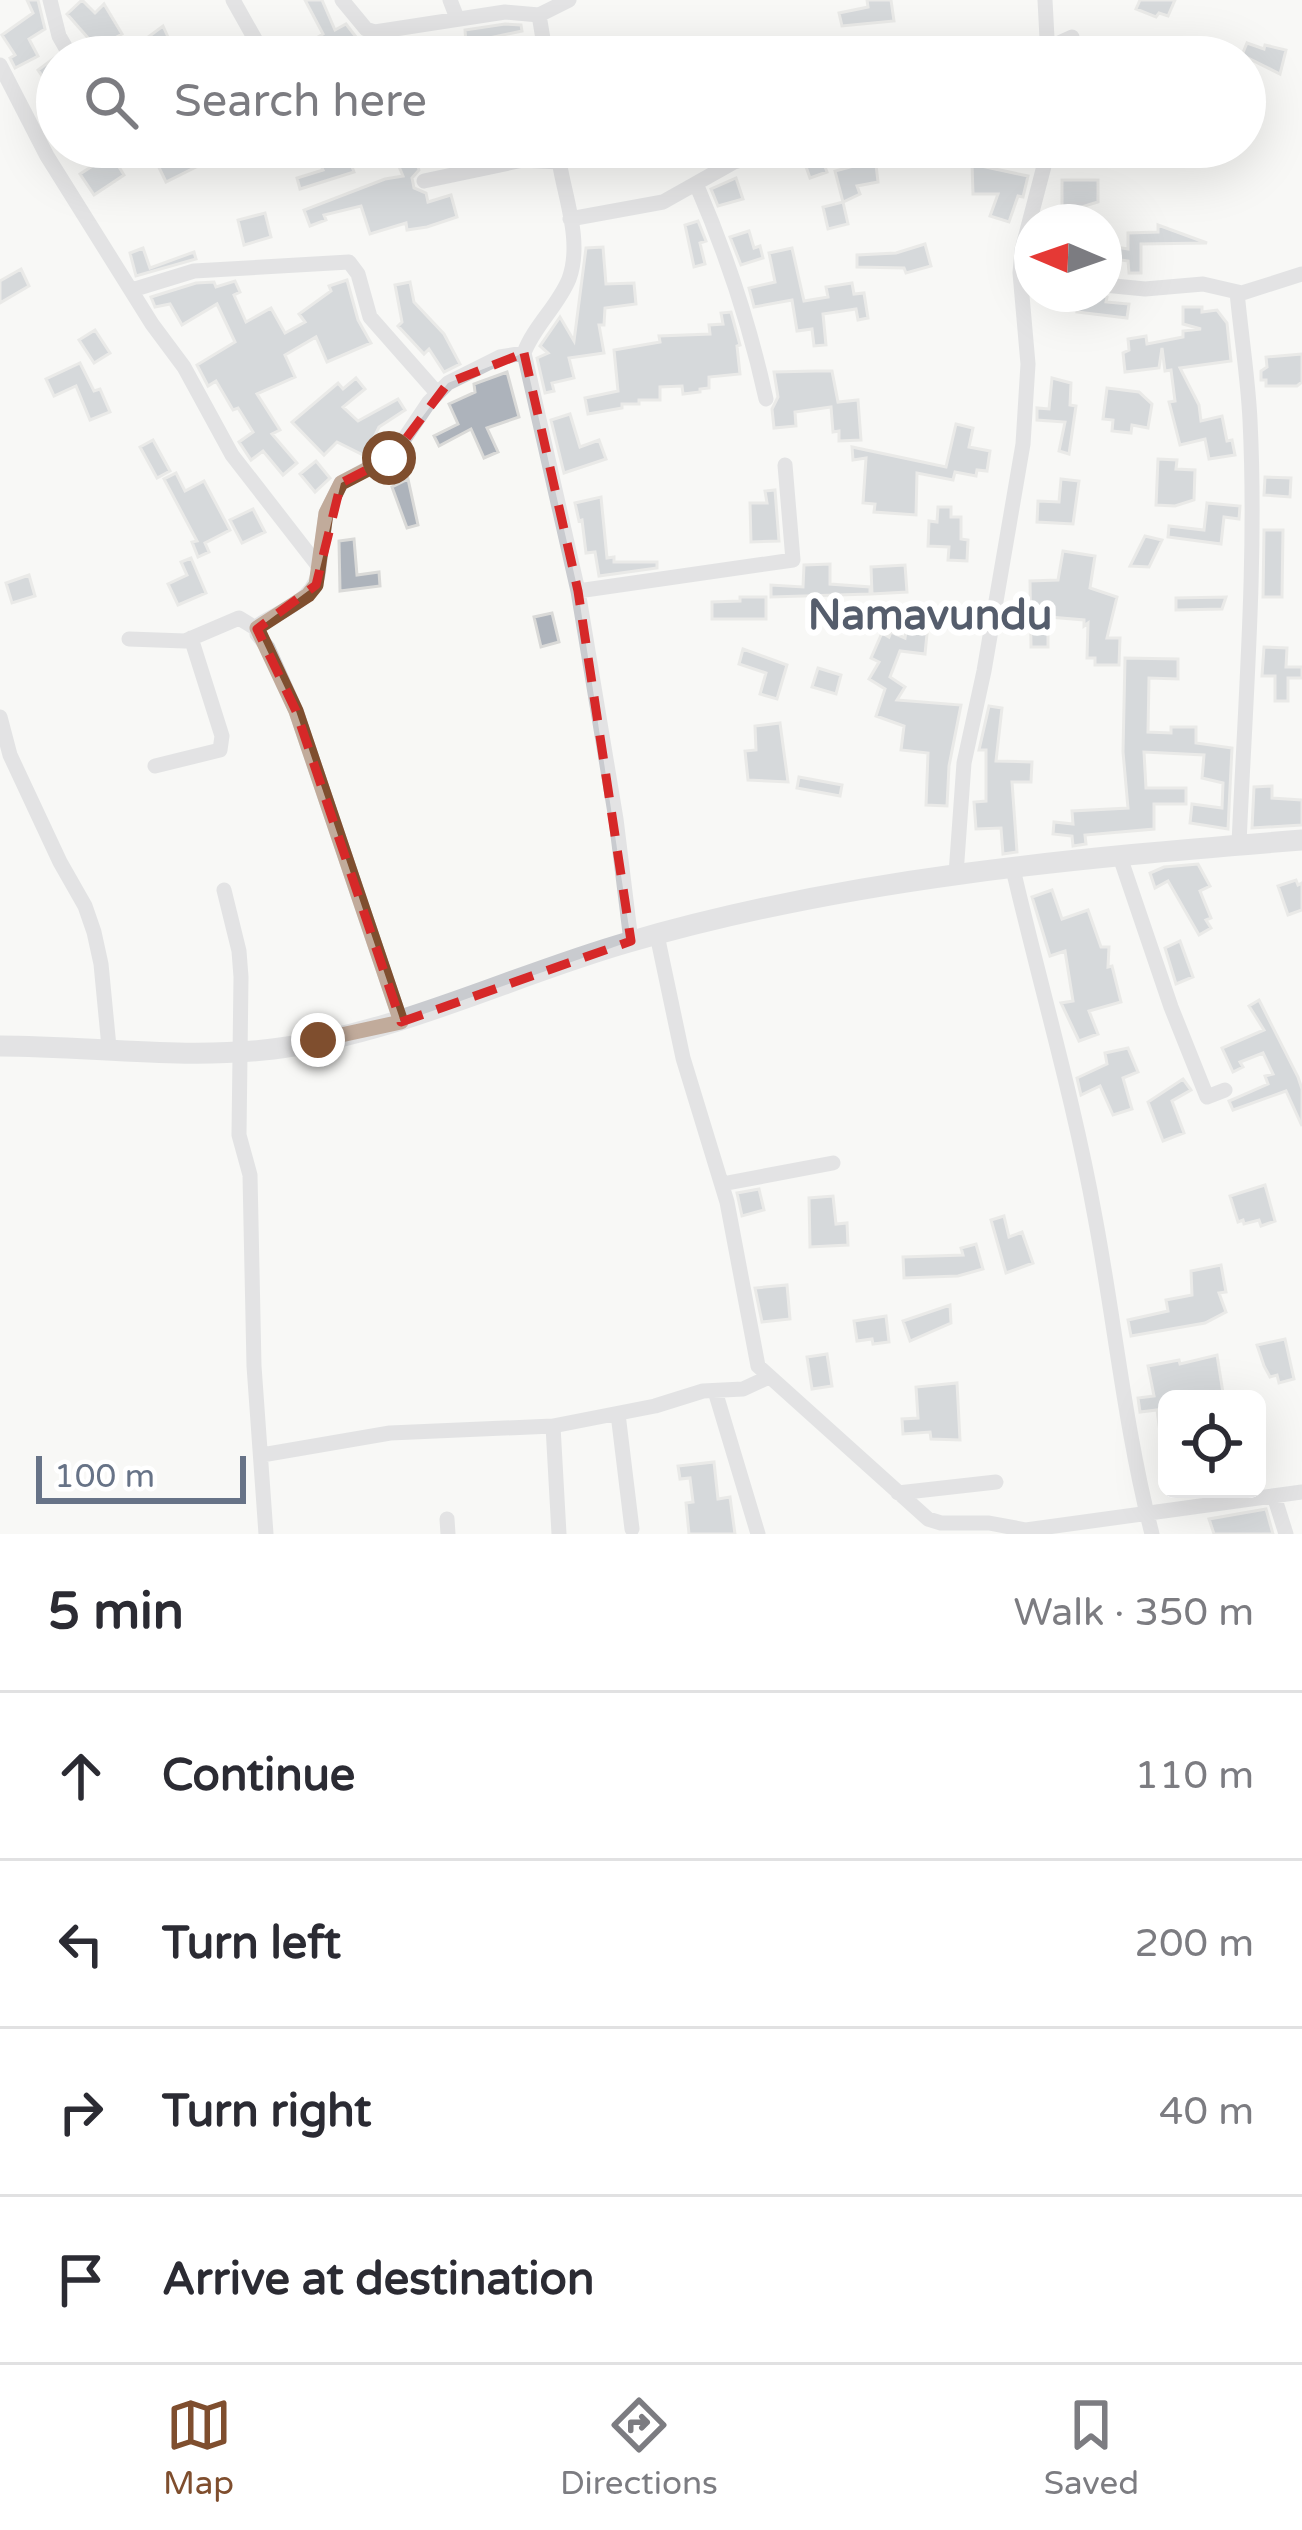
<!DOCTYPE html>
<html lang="en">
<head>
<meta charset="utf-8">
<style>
	:root { --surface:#fff; --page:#f2f2f3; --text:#2b2b33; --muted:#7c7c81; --line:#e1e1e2; --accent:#7f4e2e }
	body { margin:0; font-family:"Varela Round",sans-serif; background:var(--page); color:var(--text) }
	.controls { position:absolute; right:36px; bottom:36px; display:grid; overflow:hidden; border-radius:18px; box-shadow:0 12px 48px #0002 }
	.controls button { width:108px; height:108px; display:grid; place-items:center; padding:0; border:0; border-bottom:3px solid var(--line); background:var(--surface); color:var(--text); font:60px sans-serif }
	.compass { position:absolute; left:1014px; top:204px; width:108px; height:108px; border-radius:50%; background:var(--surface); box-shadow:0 12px 48px #0002; rotate:272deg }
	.scale { position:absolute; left:36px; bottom:30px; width:210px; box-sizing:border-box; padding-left:12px; border:6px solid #677387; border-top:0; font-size:33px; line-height:42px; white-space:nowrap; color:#677387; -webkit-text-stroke:9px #fff; paint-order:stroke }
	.stop { position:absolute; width:36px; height:36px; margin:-27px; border:9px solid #7f4e2e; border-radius:50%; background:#fff }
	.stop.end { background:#7f4e2e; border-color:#fff; box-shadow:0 3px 12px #0008 }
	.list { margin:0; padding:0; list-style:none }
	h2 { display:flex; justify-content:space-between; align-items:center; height:156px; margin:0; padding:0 48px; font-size:51px }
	h2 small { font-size:39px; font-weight:400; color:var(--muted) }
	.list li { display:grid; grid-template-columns:78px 1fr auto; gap:36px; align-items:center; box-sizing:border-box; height:168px; padding:0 48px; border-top:3px solid var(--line) }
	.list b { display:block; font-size:45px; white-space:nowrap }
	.list em { font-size:39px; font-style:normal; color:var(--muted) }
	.icon { flex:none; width:66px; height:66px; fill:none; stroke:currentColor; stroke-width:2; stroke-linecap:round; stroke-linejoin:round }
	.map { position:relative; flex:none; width:1302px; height:1534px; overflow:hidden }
	.search { position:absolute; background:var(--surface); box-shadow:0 12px 48px #0002; left:36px; right:36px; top:36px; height:132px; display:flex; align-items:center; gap:30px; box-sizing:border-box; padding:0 42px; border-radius:66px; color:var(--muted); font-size:45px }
	.sheet { height:828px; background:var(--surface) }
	nav { display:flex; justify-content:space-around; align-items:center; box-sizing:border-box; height:168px; border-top:3px solid var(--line); background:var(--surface); font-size:33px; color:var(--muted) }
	nav a { display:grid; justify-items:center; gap:6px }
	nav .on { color:var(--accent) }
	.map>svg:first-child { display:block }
	.building { fill:#adb3bb; stroke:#dadad8; stroke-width:3 }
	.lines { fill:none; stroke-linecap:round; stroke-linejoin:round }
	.minor { stroke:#c9cbcf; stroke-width:15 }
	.tertiary { stroke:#c9cbcf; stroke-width:21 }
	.route { stroke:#7f4e2e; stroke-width:15 }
	.marked { fill:none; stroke:#d62828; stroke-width:9; stroke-dasharray:24 15; stroke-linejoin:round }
	.labels { text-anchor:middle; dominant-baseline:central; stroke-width:12; stroke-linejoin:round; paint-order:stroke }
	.quarter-label { font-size:42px; font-weight:bold; fill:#555d6c; stroke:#fff }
</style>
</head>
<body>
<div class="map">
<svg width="1302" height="1534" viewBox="0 0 1302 1534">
	<rect width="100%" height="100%" fill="#f8f8f5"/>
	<!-- building -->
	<path class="building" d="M 27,0 L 38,0 L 45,29 L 29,39 L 38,56 L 15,68 L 10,58 L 15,55 L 2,35 L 33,13 Z
		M 82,0 L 95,13 L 104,4 L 122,34 L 83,56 L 78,45 L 89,39 L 67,14 Z
		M 305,0 L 322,0 L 335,30 L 346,24 L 360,42 L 334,57 L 330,51 L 320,57 L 284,57 L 323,34 Z
		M 867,0 L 891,0 L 894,21 L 842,26 L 839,13 L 868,7 Z
		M 1140,0 L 1175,0 L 1168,16 L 1159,13 L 1156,17 L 1136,9 Z
		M 505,24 L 521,25 L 522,31 L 466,43 L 465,30 Z
		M 163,26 L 177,57 L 139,57 L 132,49 Z
		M 1247,43 L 1264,49 L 1265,45 L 1286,50 L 1280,74 L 1242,55 Z
		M 57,56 L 57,116 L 48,119 L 41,96 L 54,93 L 38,70 Z
		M 149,147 L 214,147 L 218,156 L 166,182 Z
		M 334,147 L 345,147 L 354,172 L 300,189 L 297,178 L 323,170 L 316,154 Z
		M 415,147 L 422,160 L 417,162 L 419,170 L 412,178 L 414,188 L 426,193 L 428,202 L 451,195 L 457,217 L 427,227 L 407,230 L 406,223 L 370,234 L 361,206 L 324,215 L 326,220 L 310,226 L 304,210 L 385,179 L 403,176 L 394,155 Z
		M 799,147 L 818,147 L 827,172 L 810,178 Z
		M 850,147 L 874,147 L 878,182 L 857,186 L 860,194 L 843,202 L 835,171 L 854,166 Z
		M 111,154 L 124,175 L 94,195 L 80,174 Z
		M 972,164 L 1028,176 L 1023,197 L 1018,196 L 1009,222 L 990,216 L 998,194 L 973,194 Z
		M 736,178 L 743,199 L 718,206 L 711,189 Z
		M 1062,180 L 1098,180 L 1098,202 L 1062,213 Z
		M 843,202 L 848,224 L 828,229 L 823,207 Z
		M 265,213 L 271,237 L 244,245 L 238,220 Z
		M 698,221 L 706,241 L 700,243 L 705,264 L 694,267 L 685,225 Z
		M 1158,225 L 1207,243 L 1141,244 L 1141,273 L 1129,273 L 1128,261 L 1108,258 L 1110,246 L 1128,249 L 1128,233 L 1158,232 Z
		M 749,231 L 754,248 L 760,246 L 763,258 L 741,265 L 730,237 Z
		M 925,244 L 931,266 L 906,273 L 904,268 L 857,267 L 857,255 L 896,253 Z
		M 603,247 L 606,284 L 634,283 L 636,304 L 605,308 L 604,325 L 599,325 L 604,353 L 569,358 L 574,378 L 552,383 L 554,391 L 545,393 L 537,358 L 548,353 L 540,346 L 560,317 L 574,341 L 586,248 Z
		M 143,248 L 150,268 L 194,252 L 196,259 L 136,276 L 130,253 Z
		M 792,248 L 804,301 L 828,297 L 826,287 L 852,283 L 854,294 L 864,293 L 868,318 L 858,320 L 856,309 L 823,314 L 826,345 L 814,346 L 812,329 L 797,331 L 792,300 L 754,307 L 749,288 L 775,282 L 769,253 Z
		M 21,269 L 29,286 L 0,303 L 0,281 Z
		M 347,280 L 358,320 L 371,343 L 327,362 L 316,337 L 285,355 L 295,377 L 257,394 L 280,430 L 272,434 L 297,463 L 283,475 L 263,451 L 251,460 L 239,442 L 253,432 L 238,408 L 233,410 L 216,381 L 208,386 L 197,365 L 235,342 L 217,304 L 182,325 L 170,304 L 155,307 L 151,297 L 196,283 L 214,282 L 216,287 L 235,281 L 240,292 L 234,295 L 246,322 L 271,308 L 285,333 L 305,322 L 299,314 L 331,291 L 329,286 Z
		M 410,282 L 414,302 L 444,334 L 460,364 L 444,372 L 429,349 L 424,354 L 398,326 L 402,322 L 395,285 Z
		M 1081,294 L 1096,294 L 1107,297 L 1106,302 L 1129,304 L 1127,318 L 1077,312 Z
		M 1183,307 L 1202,307 L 1202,312 L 1217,310 L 1227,323 L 1231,361 L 1180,368 L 1199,405 L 1201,421 L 1222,416 L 1227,441 L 1232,440 L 1235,455 L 1209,459 L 1205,439 L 1180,445 L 1169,402 L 1175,401 L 1171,370 L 1165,371 L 1162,348 L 1159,368 L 1125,372 L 1123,353 L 1129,350 L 1128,339 L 1146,336 L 1147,344 L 1183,337 L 1183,331 L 1201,329 L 1183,324 Z
		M 731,312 L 740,345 L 737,346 L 740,374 L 709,377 L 709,388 L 700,389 L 700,392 L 683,394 L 682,386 L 660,387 L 660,400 L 639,400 L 639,404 L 622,404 L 622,408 L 588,414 L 585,398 L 618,391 L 614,350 L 660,342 L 659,336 L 710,334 L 709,325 L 723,324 L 721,313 Z
		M 95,330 L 110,353 L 94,363 L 79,340 Z
		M 1302,354 L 1302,382 L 1297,386 L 1266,386 L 1266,380 L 1261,380 L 1261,371 L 1267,367 L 1266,357 Z
		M 80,363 L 94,391 L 100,389 L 110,412 L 90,420 L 76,386 L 54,396 L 46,379 Z
		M 815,371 L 832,371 L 838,402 L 858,400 L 861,440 L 839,441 L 839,431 L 833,432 L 831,407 L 795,412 L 796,426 L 774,428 L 772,409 L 778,397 L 774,372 Z
		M 507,372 L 519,417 L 487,428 L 498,452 L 484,458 L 471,429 L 439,446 L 434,436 L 458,424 L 449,404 L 475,392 L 474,384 Z
		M 356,378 L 365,389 L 343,407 L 358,421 L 398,399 L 405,410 L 379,427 L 365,456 L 337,442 L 324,455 L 292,422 L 338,383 L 343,389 Z
		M 1052,378 L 1071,383 L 1070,405 L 1076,406 L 1069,454 L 1059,451 L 1065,422 L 1037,420 L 1037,408 L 1049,409 Z
		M 1107,388 L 1139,392 L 1152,404 L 1148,428 L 1132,425 L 1131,433 L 1112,431 L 1113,420 L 1103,419 Z
		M 570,414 L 580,447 L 599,440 L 606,459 L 564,473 L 551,420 Z
		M 956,424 L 973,428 L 969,447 L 990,451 L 987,471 L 977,470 L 976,476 L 955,472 L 953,480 L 917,473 L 916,515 L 874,512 L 875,504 L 863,503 L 866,458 L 853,460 L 852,447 L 946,467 Z
		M 153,440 L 170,471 L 157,478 L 140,447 Z
		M 1158,459 L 1177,460 L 1176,469 L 1195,470 L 1194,500 L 1175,506 L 1156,505 Z
		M 316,461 L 330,478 L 315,492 L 300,474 Z
		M 176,473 L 185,491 L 204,481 L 230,530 L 205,543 L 209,552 L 198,557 L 192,542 L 197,541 L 164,479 Z
		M 1265,477 L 1291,478 L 1290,497 L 1264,495 Z
		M 408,479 L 418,525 L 407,528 L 392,487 Z
		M 1061,479 L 1079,481 L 1073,524 L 1037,522 L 1038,501 L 1059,502 Z
		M 775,490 L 779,541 L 751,542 L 750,503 L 767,503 L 765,491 Z
		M 601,497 L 607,558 L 614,557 L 614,562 L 657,562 L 657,568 L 599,576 L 595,552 L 586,553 L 582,520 L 579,521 L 575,503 Z
		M 1207,503 L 1240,506 L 1239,519 L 1224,517 L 1221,544 L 1168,537 L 1169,526 L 1204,530 Z
		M 938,507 L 951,507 L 951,517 L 961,517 L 961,539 L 968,540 L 967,561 L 948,560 L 949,547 L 928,546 L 929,521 L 937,522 Z
		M 253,509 L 265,532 L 242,543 L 230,520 Z
		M 1264,530 L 1283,530 L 1282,597 L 1263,597 Z
		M 1145,536 L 1162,540 L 1149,567 L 1130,566 Z
		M 354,539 L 357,575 L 379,572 L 380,586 L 340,591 L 339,541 Z
		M 1063,551 L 1095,556 L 1090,588 L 1117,597 L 1107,638 L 1120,638 L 1119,665 L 1095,665 L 1095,658 L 1087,658 L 1088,623 L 1084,626 L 1084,620 L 1048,617 L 1048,647 L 1031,647 L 1030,581 L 1058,580 Z
		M 191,558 L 206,593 L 178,605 L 168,584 L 187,575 L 181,562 Z
		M 830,564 L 830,584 L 870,587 L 870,594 L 771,597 L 771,585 L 803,587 L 804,565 Z
		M 905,565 L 907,592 L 872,594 L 871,567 Z
		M 29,575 L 35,596 L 12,603 L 6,583 Z
		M 740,597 L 766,597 L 766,619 L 712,619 L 712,602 L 740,601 Z
		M 1226,597 L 1222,609 L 1176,610 L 1176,598 Z
		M 830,612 L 864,614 L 863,630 L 829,626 Z
		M 552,613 L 559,642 L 541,647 L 534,617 Z
		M 906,631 L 927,634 L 925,654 L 900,651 L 890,677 L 905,687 L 897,700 L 961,705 L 949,766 L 947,806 L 926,805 L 928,753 L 901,750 L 904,726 L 876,716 L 885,689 L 869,679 L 879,662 L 871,658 L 882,633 L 889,637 L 891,632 L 905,638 Z
		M 1264,647 L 1287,648 L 1286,667 L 1302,667 L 1302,678 L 1288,678 L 1288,701 L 1275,701 L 1275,676 L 1262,676 Z
		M 743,649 L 787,665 L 777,699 L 760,694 L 766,673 L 739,664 Z
		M 1125,658 L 1178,659 L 1178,679 L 1149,678 L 1148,732 L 1171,733 L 1171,727 L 1196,727 L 1196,743 L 1232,748 L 1228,829 L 1190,823 L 1192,804 L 1222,808 L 1223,783 L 1202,778 L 1204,755 L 1144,752 L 1146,788 L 1186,788 L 1186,804 L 1154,804 L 1154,829 L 1085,835 L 1086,844 L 1073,846 L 1072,836 L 1053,834 L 1054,822 L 1073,824 L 1072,811 L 1128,808 L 1123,752 Z
		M 818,668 L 841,675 L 836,694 L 812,687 Z
		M 989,706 L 1002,708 L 996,761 L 1032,762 L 1031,782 L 1012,782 L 1017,852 L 1003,854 L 1001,828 L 976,829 L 974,802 L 986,801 L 986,750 L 979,750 Z
		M 780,723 L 788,782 L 748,780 L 745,751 L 756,750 L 755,726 Z
		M 799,777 L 842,785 L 840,796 L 797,788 Z
		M 1272,786 L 1272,798 L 1302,800 L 1302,825 L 1252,828 L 1254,787 Z
		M 1198,864 L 1210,886 L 1200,891 L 1211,918 L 1206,920 L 1211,928 L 1199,935 L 1168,881 L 1155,888 L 1150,873 L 1164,867 Z
		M 1296,880 L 1298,885 L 1302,883 L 1302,910 L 1288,915 L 1278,886 Z
		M 1052,890 L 1062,919 L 1088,910 L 1101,947 L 1109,947 L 1108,967 L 1112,966 L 1121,1002 L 1089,1011 L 1098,1034 L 1079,1041 L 1061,1003 L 1073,1001 L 1065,951 L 1050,956 L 1032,897 Z
		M 1180,941 L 1193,977 L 1176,984 L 1165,948 Z
		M 1259,1000 L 1298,1077 L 1302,1089 L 1302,1126 L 1286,1091 L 1233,1110 L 1229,1101 L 1268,1084 L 1265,1076 L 1273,1074 L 1263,1053 L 1240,1062 L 1243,1067 L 1233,1072 L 1222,1048 L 1264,1030 L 1249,1006 Z
		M 1128,1048 L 1138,1072 L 1123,1078 L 1132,1109 L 1113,1115 L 1100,1086 L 1081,1095 L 1077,1078 L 1107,1064 L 1105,1053 Z
		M 1183,1079 L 1191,1090 L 1172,1101 L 1184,1133 L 1163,1141 L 1148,1102 Z
		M 1265,1185 L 1275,1221 L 1261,1226 L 1259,1220 L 1244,1224 L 1243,1220 L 1238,1222 L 1230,1196 Z
		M 759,1189 L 764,1210 L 742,1216 L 737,1193 Z
		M 833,1196 L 836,1224 L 847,1223 L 848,1245 L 810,1247 L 809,1198 Z
		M 1004,1216 L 1009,1237 L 1022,1232 L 1033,1263 L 1006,1273 L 991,1220 Z
		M 976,1244 L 983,1269 L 958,1276 L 904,1278 L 903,1257 L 963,1255 L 961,1248 Z
		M 1221,1265 L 1226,1292 L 1219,1293 L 1226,1312 L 1205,1323 L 1131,1336 L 1128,1320 L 1168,1311 L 1166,1300 L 1192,1295 L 1191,1271 Z
		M 787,1285 L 790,1319 L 762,1322 L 755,1288 Z
		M 950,1305 L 951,1323 L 910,1341 L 903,1321 Z
		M 886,1316 L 889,1342 L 873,1344 L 872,1339 L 857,1341 L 854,1321 Z
		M 1285,1339 L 1294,1379 L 1279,1383 L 1277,1375 L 1270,1377 L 1264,1366 L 1257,1345 Z
		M 827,1354 L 832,1386 L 812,1389 L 807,1357 Z
		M 1217,1355 L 1224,1399 L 1167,1399 L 1167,1431 L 1160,1432 L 1157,1410 L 1140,1412 L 1138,1398 L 1154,1396 L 1148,1366 L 1179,1360 L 1180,1364 Z
		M 957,1383 L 960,1440 L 931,1439 L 930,1432 L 903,1434 L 902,1419 L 918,1418 L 916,1387 Z
		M 714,1462 L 718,1499 L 730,1497 L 735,1534 L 689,1534 L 686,1503 L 693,1502 L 690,1478 L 680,1479 L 678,1466 Z
		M 1266,1509 L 1273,1534 L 1214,1534 L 1209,1519 Z"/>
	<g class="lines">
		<!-- minor -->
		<path class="minor" d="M 50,0 L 59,36 L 71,57
			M 233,0 L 265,57
			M 342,0 L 366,29 L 375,32 L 505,12 L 539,15 L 546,57
			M 450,0 L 457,18
			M 1045,0 L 1048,57
			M 539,15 L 569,0
			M 1048,48 L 1072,37
			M 375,57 L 385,32
			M 0,65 L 47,156 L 152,324 L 184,367 L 232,455 L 319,567 C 318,598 284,609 260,624 L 257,634 L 268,648 L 296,711 L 401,1022
			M 557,147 C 561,189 584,238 569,279 C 558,306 534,326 524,353 L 578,591 L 616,819 L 631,941
			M 424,181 L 523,160 L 559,162
			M 697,186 C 727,256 750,325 766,399
			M 570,219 L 663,202 L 734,162 L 778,149
			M 1104,285 L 1145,289 L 1203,284 L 1242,293 L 1302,274
			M 132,290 L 194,271 L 349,262 L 358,274 L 370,317 L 437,393
			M 1237,292 C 1241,335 1248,378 1250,420 C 1257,561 1245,703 1239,844
			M 319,567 L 326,513 L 341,483 L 394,454 L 429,402 L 448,383 L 500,357 L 524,353
			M 578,591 L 793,560 L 785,465
			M 129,639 L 185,641 L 239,618 L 257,629
			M 0,717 L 10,755 L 60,862 L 85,906 L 94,932 L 101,964 L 109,1047
			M 155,766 L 220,750 L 222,736 L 191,638
			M 1119,854 L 1171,1007 L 1207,1097 L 1225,1090
			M 1013,869 C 1040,985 1074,1100 1095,1217 C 1115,1323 1125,1429 1152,1534
			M 956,874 L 964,763 L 984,671 L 1023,444 L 1028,364 L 1020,273 L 1022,250 L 1049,147
			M 224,890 L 239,951 L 241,977 L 239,1135 L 250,1175 L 254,1366 L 266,1534
			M 657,935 L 683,1058 L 727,1202 L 758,1366 L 928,1519 L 941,1523 L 989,1523 L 1026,1530 L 1302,1492
			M 722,1184 L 833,1163
			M 715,1391 L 758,1534
			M 618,1414 L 632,1529
			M 553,1426 L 559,1534
			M 262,1455 L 390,1433 L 553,1426 L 655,1406 L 703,1391 L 743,1389 L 769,1377
			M 898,1493 L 996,1482
			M 1274,1496 L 1286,1534
			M 447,1519 L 448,1534"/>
		<!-- tertiary -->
		<path class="tertiary" d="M 0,1046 C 90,1046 183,1060 273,1049 C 397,1034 510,976 629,942 C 848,878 1076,858 1302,840"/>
	</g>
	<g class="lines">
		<!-- route -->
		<path class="route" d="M 318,1040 L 401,1022 L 296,711 L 257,628 L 308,595 L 316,585 L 326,513 L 341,483 L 389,458"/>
	</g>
	<!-- marked area -->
	<path d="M0 0H1302V1534H0ZM 524,353 L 578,591 L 631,941 L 401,1022 L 296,711 L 257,629 L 316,585 L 341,483 L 392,457 L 448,383 Z" fill="#f8f8f5" fill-opacity=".55" fill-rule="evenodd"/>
	<path class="marked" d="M 524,353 L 578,591 L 631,941 L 401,1022 L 296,711 L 257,629 L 316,585 L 341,483 L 392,457 L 448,383 Z"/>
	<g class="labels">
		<!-- quarter labels -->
		<g class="quarter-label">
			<text x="930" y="615">Namavundu</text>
		</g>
	</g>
</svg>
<div class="controls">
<button><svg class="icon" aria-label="locate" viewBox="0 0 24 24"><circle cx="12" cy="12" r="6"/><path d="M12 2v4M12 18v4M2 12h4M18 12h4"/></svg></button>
</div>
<svg class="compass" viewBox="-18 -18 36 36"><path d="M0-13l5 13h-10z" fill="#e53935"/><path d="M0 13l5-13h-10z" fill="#7c7c81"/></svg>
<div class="scale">100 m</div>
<div class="stop" style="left:389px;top:458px"></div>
<div class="stop end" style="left:318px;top:1040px"></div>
<div class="search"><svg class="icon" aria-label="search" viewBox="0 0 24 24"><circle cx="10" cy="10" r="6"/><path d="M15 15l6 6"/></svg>Search here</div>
</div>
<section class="sheet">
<h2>5 min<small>Walk · 350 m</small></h2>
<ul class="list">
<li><svg class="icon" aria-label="ahead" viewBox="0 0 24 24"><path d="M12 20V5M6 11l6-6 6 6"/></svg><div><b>Continue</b></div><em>110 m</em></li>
<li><svg class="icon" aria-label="left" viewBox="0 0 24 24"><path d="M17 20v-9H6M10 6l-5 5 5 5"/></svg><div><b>Turn left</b></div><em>200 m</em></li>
<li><svg class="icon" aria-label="right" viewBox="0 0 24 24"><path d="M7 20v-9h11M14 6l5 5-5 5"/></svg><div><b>Turn right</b></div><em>40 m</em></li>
<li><svg class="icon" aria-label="arrive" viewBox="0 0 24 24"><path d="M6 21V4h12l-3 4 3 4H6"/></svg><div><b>Arrive at destination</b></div></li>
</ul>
</section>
<nav>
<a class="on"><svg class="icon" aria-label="map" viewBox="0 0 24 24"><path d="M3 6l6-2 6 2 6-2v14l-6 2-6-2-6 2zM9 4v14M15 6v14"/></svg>Map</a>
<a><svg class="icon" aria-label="directions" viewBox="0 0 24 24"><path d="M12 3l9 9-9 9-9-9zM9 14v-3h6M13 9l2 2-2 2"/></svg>Directions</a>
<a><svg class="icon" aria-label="saved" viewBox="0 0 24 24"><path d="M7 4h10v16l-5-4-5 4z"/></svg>Saved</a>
</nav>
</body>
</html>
